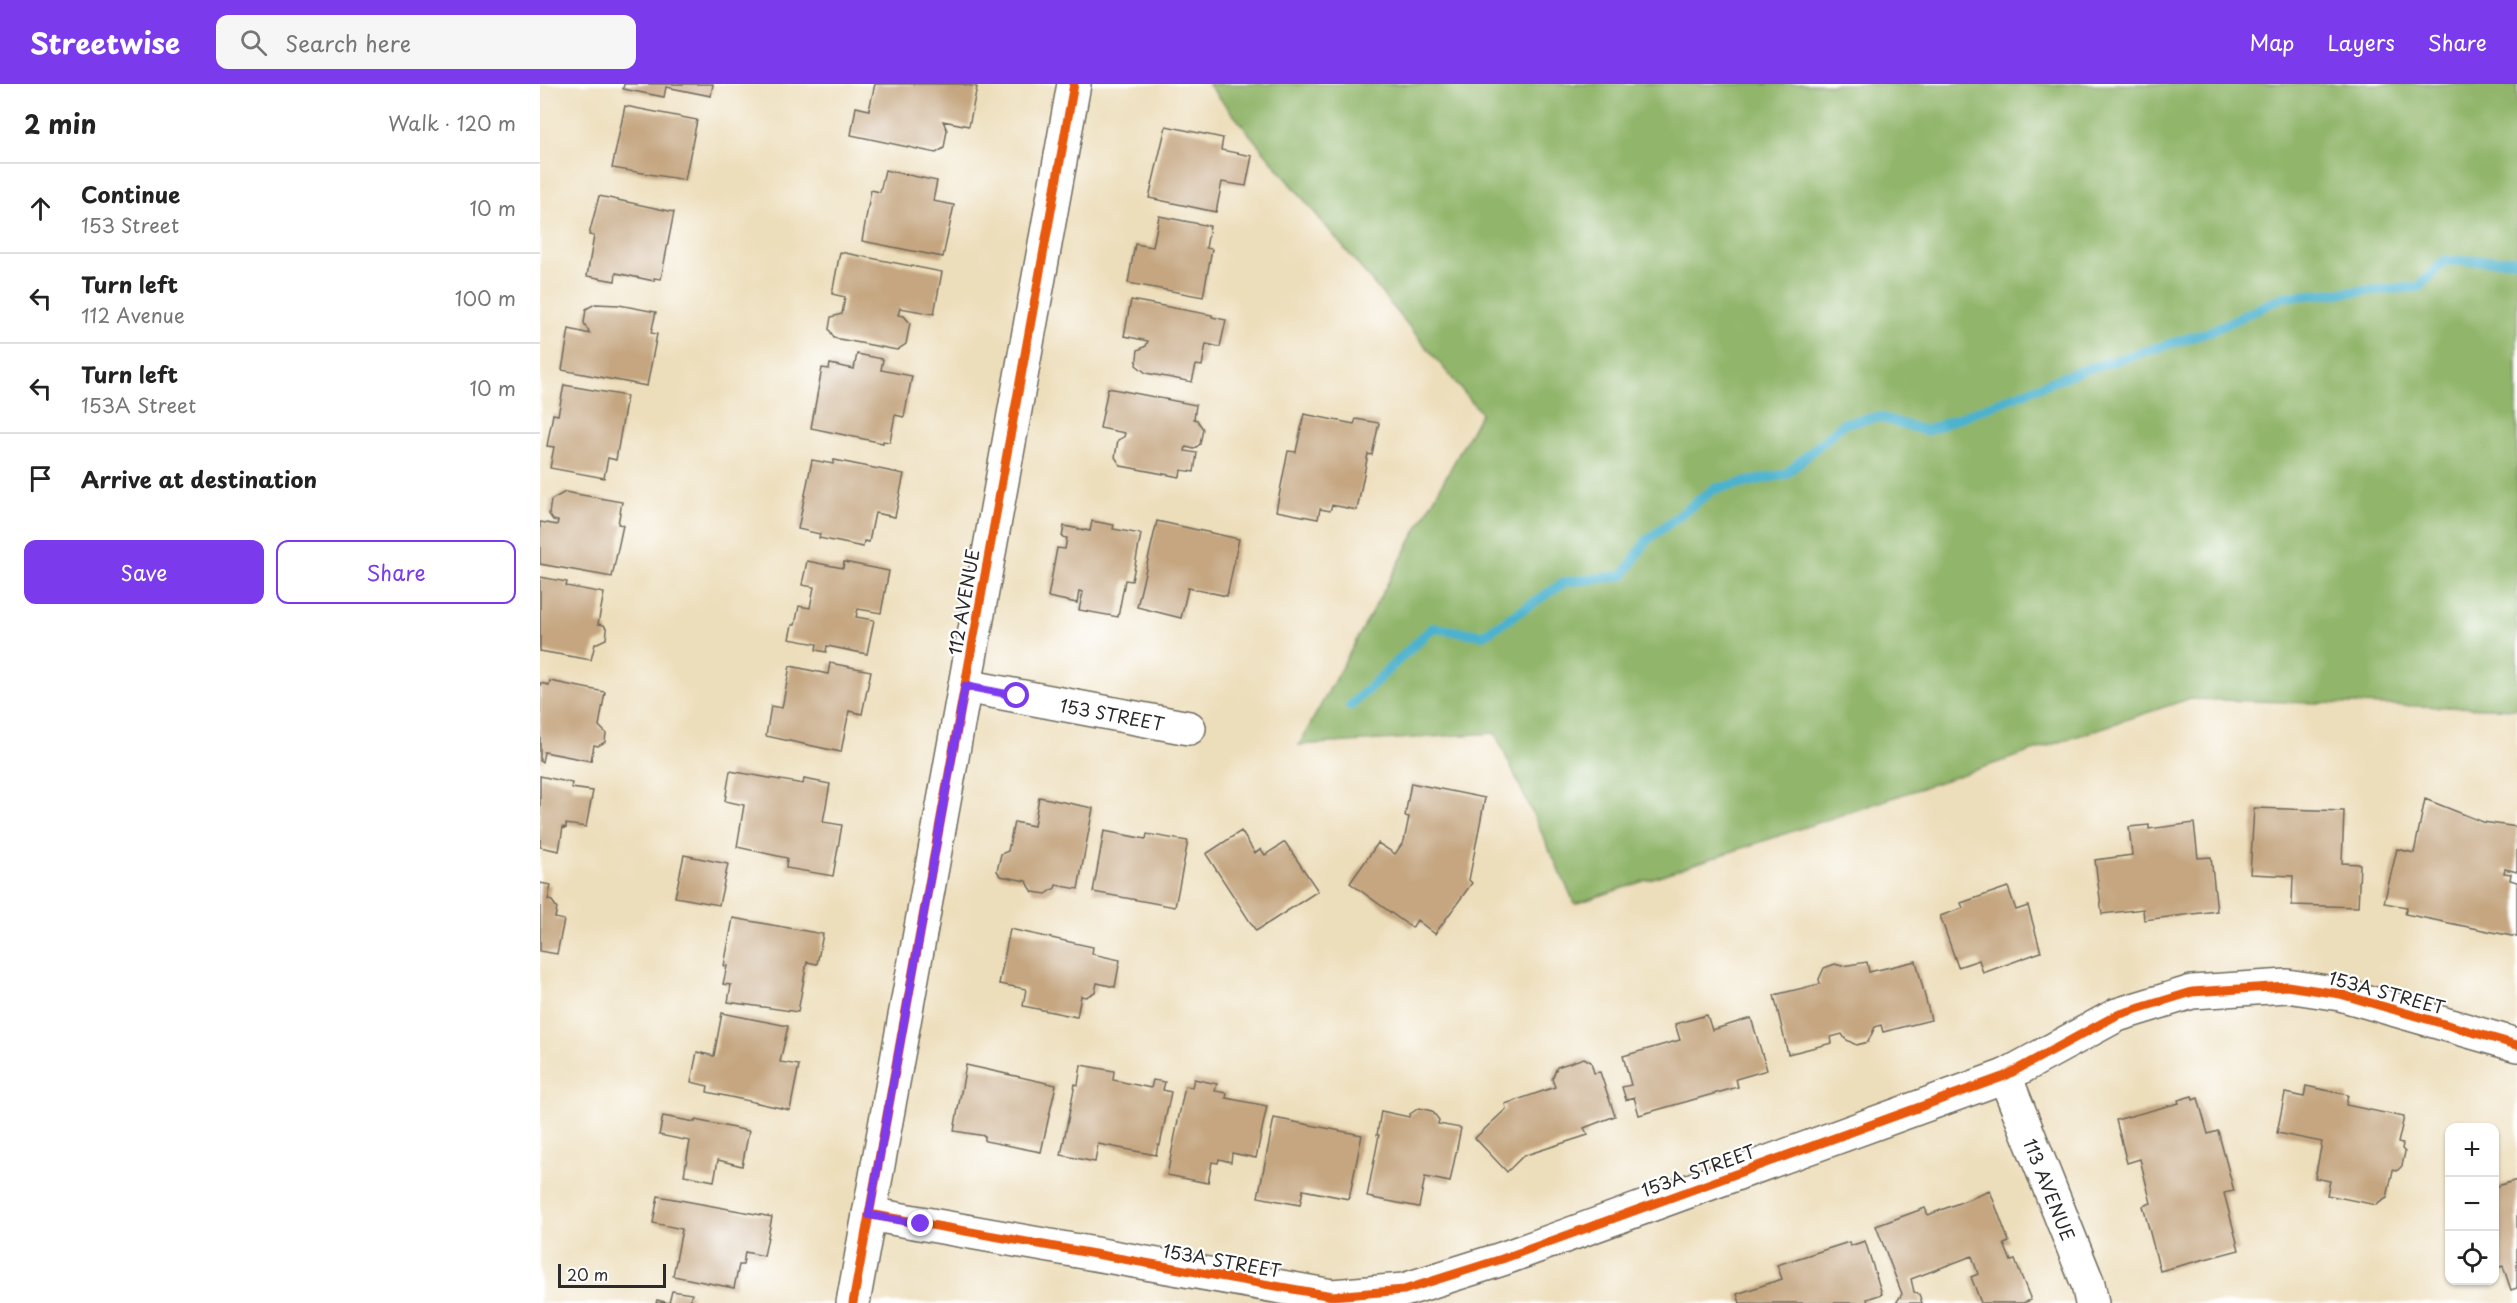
<!DOCTYPE html>
<html lang="en">
<head>
<meta charset="utf-8">
<style>
	:root { --surface:#fff; --page:#f6f6f6; --text:#222; --muted:#767676; --line:#e0e0e0; --accent:#7c3aed }
	body { margin:0; font-family:"Playpen Sans",sans-serif; background:var(--page); color:var(--text) }
	.controls { position:absolute; right:18px; bottom:18px; display:grid; overflow:hidden; border-radius:12px; box-shadow:0 2px 4px #0004 }
	.controls button { width:54px; height:54px; display:grid; place-items:center; padding:0; border:0; border-bottom:2px solid var(--line); background:var(--surface); color:var(--text); font:30px sans-serif }
	.scale { position:absolute; left:18px; bottom:15px; width:108px; box-sizing:border-box; padding-left:6px; border:3px solid #2b2b2b; border-top:0; font-size:16px; line-height:21px; white-space:nowrap; color:#2b2b2b; -webkit-text-stroke:4px #fff; paint-order:stroke }
	.stop { position:absolute; width:18px; height:18px; margin:-14px; border:4px solid #7c3aed; border-radius:50%; background:#fff }
	.stop.end { background:#7c3aed; border-color:#fff; box-shadow:0 2px 6px #0008 }
	.list { margin:0; padding:0; list-style:none }
	h2 { display:flex; justify-content:space-between; align-items:center; height:78px; margin:0; padding:0 24px; font-size:26px }
	h2 small { font-size:20px; font-weight:400; color:var(--muted) }
	.list li { display:grid; grid-template-columns:39px 1fr auto; gap:18px; align-items:center; box-sizing:border-box; height:90px; padding:0 24px; border-top:2px solid var(--line) }
	.list b { display:block; font-size:22px; white-space:nowrap }
	.list p { margin:0; font-size:20px; white-space:nowrap; color:var(--muted) }
	.list em { font-size:20px; font-style:normal; color:var(--muted) }
	.actions { display:flex; gap:12px; padding:18px 24px }
	.actions a { flex:1; padding:14px 0; border:2px solid var(--accent); border-radius:12px; text-align:center; font-size:21px; color:var(--accent) }
	.actions .main { background:var(--accent); color:#fff }
	.icon { flex:none; width:33px; height:33px; fill:none; stroke:currentColor; stroke-width:2; stroke-linecap:round; stroke-linejoin:round }
	.map { position:relative; flex:none; width:1977px; height:1219px; overflow:hidden }
	header { display:flex; align-items:center; gap:36px; box-sizing:border-box; height:84px; padding:0 30px; background:var(--accent); color:#fff }
	header strong { font-size:28px }
	nav { display:flex; gap:33px; margin-inline-start:auto; font-size:21px }
	.search { width:420px; height:54px; background:var(--page); display:flex; align-items:center; gap:15px; box-sizing:border-box; padding:0 21px; border-radius:12px; color:var(--muted); font-size:22px }
	main { display:flex }
	aside { flex:1; background:var(--surface) }
	.map>svg:first-child { display:block }
	.forest { fill:#91b56a; stroke:#5e704a; stroke-width:1.5 }
	.lines { fill:none; stroke-linecap:round; stroke-linejoin:round }
	.stream { stroke:#4eb2cd; stroke-width:10 }
	.building { fill:#c5a680 }
	.minor-casing { stroke:#6f6a5d; stroke-width:36 }
	.minor { stroke:#fff; stroke-width:33 }
	.cycleway-casing { stroke:#fff; stroke-width:13 }
	.cycleway { stroke:#e8590c; stroke-width:9 }
	.route { stroke:#7c3aed; stroke-width:8 }
	.labels { text-anchor:middle; dominant-baseline:central; stroke-width:4.5; stroke-linejoin:round; paint-order:stroke }
	.street-label { font-size:18px; fill:#2b2b2b; stroke:#fff }
</style>
</head>
<body>
<header>
<strong>Streetwise</strong>
<div class="search"><svg class="icon" aria-label="search" viewBox="0 0 24 24"><circle cx="10" cy="10" r="6"/><path d="M15 15l6 6"/></svg>Search here</div>
<nav><a>Map</a><a>Layers</a><a>Share</a></nav>
</header>
<main>
<aside>
<h2>2 min<small>Walk · 120 m</small></h2>
<ul class="list">
<li><svg class="icon" aria-label="ahead" viewBox="0 0 24 24"><path d="M12 20V5M6 11l6-6 6 6"/></svg><div><b>Continue</b><p>153 Street</p></div><em>10 m</em></li>
<li><svg class="icon" aria-label="left" viewBox="0 0 24 24"><path d="M17 20v-9H6M10 6l-5 5 5 5"/></svg><div><b>Turn left</b><p>112 Avenue</p></div><em>100 m</em></li>
<li><svg class="icon" aria-label="left" viewBox="0 0 24 24"><path d="M17 20v-9H6M10 6l-5 5 5 5"/></svg><div><b>Turn left</b><p>153A Street</p></div><em>10 m</em></li>
<li><svg class="icon" aria-label="arrive" viewBox="0 0 24 24"><path d="M6 21V4h12l-3 4 3 4H6"/></svg><div><b>Arrive at destination</b></div></li>
</ul>
<div class="actions"><a class="main">Save</a><a>Share</a></div>
</aside>
<div class="map">
<svg width="1977" height="1219" viewBox="0 0 1977 1219">
	<rect width="100%" height="100%" fill="#fff"/>
	<filter id="ink" filterUnits="userSpaceOnUse"><feTurbulence type="fractalNoise" baseFrequency=".0167" numOctaves="2"/><feDisplacementMap in="SourceGraphic" scale="12" xChannelSelector="R" yChannelSelector="G"/><feConvolveMatrix kernelMatrix="1 2 1 2 8 2 1 2 1" color-interpolation-filters="sRGB"/></filter>
	<filter id="wash" filterUnits="userSpaceOnUse"><feTurbulence type="fractalNoise" baseFrequency=".008" numOctaves="4" result="noise"/><feDisplacementMap in="SourceGraphic" scale="24" xChannelSelector="R" yChannelSelector="G"/><feGaussianBlur stdDeviation="1.35" result="paint"/><feColorMatrix in="noise" values="0 0 0 0 0 0 0 0 0 0 0 0 0 0 0 0 0 1.4 0 .05"/><feComposite in="paint" operator="in"/></filter>
	<g filter="url(#wash)">
		<rect width="100%" height="100%" fill="#eddebb"/>
		<!-- forest -->
		<path class="forest" d="M 668,0 L 1977,0 L 1977,625 L 1648,615 L 1035,820 L 955,649 L 759,661 L 941,329 Z"/>
		<g class="lines">
			<!-- stream -->
			<path class="stream" d="M 810,622 L 892,544 L 944,551 L 1025,498 L 1083,492 L 1107,456 L 1174,405 L 1246,390 L 1304,339 L 1339,333 L 1386,347 L 1534,289 L 1669,248 L 1743,213 L 1879,203 L 1904,177 L 1977,176"/>
		</g>
		<g id="blocks">
			<!-- building -->
			<path class="building" d="M 84,0 L 173,0 L 171,12 L 126,3 L 124,13 L 83,5 Z
				M 335,0 L 422,0 L 437,3 L 429,42 L 403,37 L 407,46 L 404,64 L 396,69 L 311,51 L 316,23 L 329,26 Z
				M 85,22 L 157,36 L 145,96 L 72,84 Z
				M 626,42 L 683,54 L 681,66 L 712,72 L 706,102 L 682,98 L 676,128 L 609,114 Z
				M 345,86 L 397,97 L 393,117 L 414,121 L 403,173 L 322,157 L 331,106 L 340,108 Z
				M 59,112 L 134,128 L 121,195 L 114,194 L 114,197 L 76,189 L 75,197 L 47,192 L 54,152 L 49,151 Z
				M 619,132 L 670,142 L 666,164 L 672,165 L 663,213 L 588,199 L 595,160 L 613,163 Z
				M 300,168 L 402,188 L 394,230 L 360,224 L 358,231 L 364,232 L 370,239 L 366,260 L 357,266 L 294,254 L 289,245 L 291,233 L 302,230 L 305,213 L 292,210 Z
				M 591,216 L 672,231 L 672,233 L 686,236 L 680,263 L 666,260 L 662,282 L 656,281 L 652,298 L 606,289 L 596,281 L 598,266 L 606,262 L 608,257 L 584,252 Z
				M 55,220 L 79,221 L 116,228 L 111,249 L 117,250 L 107,302 L 22,286 L 29,245 L 50,250 L 44,239 L 46,225 Z
				M 317,270 L 343,275 L 341,286 L 372,292 L 364,333 L 355,331 L 350,358 L 343,357 L 343,359 L 271,344 L 282,284 L 289,285 L 290,280 L 314,285 Z
				M 24,301 L 87,312 L 76,376 L 68,374 L 64,394 L 10,384 L 14,363 L 7,362 L 13,330 L 18,331 Z
				M 568,304 L 656,321 L 654,335 L 657,336 L 663,345 L 660,360 L 654,365 L 646,363 L 645,367 L 657,369 L 654,388 L 641,386 L 640,393 L 581,382 L 575,373 L 578,356 L 584,353 L 585,349 L 560,344 Z
				M 764,330 L 814,340 L 816,335 L 839,339 L 832,371 L 828,370 L 817,426 L 792,421 L 790,427 L 780,425 L 778,435 L 736,427 L 748,367 L 756,368 Z
				M 272,376 L 293,380 L 294,376 L 364,390 L 355,433 L 335,429 L 329,458 L 324,457 L 323,463 L 279,454 L 280,450 L 258,445 Z
				M 25,408 L 82,418 L 78,440 L 83,441 L 72,493 L 0,480 L 0,438 L 17,441 L 18,437 L 13,436 L 9,430 L 11,416 Z
				M 552,437 L 574,441 L 573,445 L 601,450 L 592,497 L 585,496 L 578,533 L 539,526 L 543,508 L 539,507 L 537,519 L 508,513 L 517,464 L 525,465 L 527,454 L 522,453 L 524,442 L 550,447 Z
				M 617,437 L 699,455 L 687,512 L 648,504 L 641,534 L 597,523 Z
				M 267,477 L 303,484 L 304,478 L 349,487 L 341,529 L 318,525 L 316,533 L 334,536 L 327,570 L 287,562 L 286,568 L 276,566 L 277,560 L 249,555 L 252,541 L 255,541 L 259,522 L 270,524 L 274,503 L 262,501 Z
				M 0,493 L 27,498 L 26,502 L 64,509 L 58,540 L 64,541 L 67,546 L 66,555 L 55,560 L 51,576 L 0,567 Z
				M 290,579 L 331,587 L 322,630 L 309,627 L 301,668 L 226,652 L 231,622 L 242,624 L 250,582 L 288,590 Z
				M 10,597 L 65,608 L 59,642 L 66,649 L 65,658 L 58,662 L 54,661 L 51,677 L 4,668 L 2,678 L 0,677 L 0,599 L 9,601 Z
				M 190,687 L 263,700 L 264,695 L 290,700 L 283,738 L 302,741 L 293,792 L 246,784 L 247,774 L 197,763 L 204,721 L 185,717 Z
				M 0,692 L 32,699 L 31,704 L 53,707 L 46,743 L 26,740 L 26,744 L 23,743 L 19,767 L 0,763 Z
				M 871,699 L 945,714 L 929,796 L 932,799 L 895,850 L 877,836 L 872,844 L 810,799 L 838,759 L 855,770 L 864,757 L 869,733 L 865,732 Z
				M 499,713 L 553,724 L 538,805 L 516,801 L 515,804 L 506,810 L 493,808 L 486,797 L 460,792 L 457,787 L 461,770 L 468,767 L 474,738 L 494,742 Z
				M 1885,715 L 1943,738 L 1977,743 L 1977,788 L 1965,785 L 1964,789 L 1971,790 L 1970,796 L 1977,798 L 1977,853 L 1865,830 L 1867,823 L 1844,819 L 1857,765 L 1874,769 Z
				M 1714,724 L 1804,727 L 1802,779 L 1820,780 L 1818,823 L 1752,821 L 1753,792 L 1710,790 Z
				M 1654,739 L 1658,774 L 1671,773 L 1677,827 L 1604,836 L 1603,825 L 1562,830 L 1555,776 L 1592,771 L 1589,743 L 1609,741 L 1609,745 Z
				M 564,747 L 606,755 L 607,750 L 648,757 L 635,823 L 553,808 Z
				M 701,747 L 715,769 L 721,765 L 725,771 L 745,758 L 778,807 L 716,847 L 666,770 Z
				M 144,771 L 188,780 L 179,821 L 135,813 Z
				M 0,799 L 11,801 L 8,816 L 12,817 L 17,824 L 15,834 L 24,836 L 17,870 L 0,867 Z
				M 1468,803 L 1476,826 L 1488,822 L 1501,868 L 1443,889 L 1439,876 L 1418,883 L 1400,832 L 1423,824 L 1421,819 Z
				M 193,834 L 283,850 L 277,880 L 267,878 L 258,928 L 188,918 L 191,901 L 183,900 L 187,882 L 184,882 Z
				M 470,845 L 553,863 L 552,870 L 580,876 L 575,903 L 557,899 L 555,908 L 546,913 L 541,912 L 537,933 L 483,922 L 486,905 L 459,900 Z
				M 1376,877 L 1391,936 L 1343,948 L 1341,941 L 1335,943 L 1328,958 L 1316,961 L 1305,955 L 1302,950 L 1291,953 L 1292,959 L 1248,970 L 1234,911 L 1280,900 L 1279,895 L 1284,884 L 1295,880 L 1302,882 L 1327,878 L 1329,888 Z
				M 182,929 L 248,942 L 240,978 L 259,981 L 250,1026 L 167,1008 L 168,1002 L 151,998 L 157,968 L 174,972 Z
				M 1167,931 L 1172,946 L 1211,934 L 1227,986 L 1196,995 L 1198,1003 L 1099,1031 L 1094,1013 L 1086,1016 L 1082,1003 L 1091,1001 L 1083,972 L 1140,956 L 1135,940 Z
				M 1044,974 L 1051,978 L 1054,989 L 1060,988 L 1075,1032 L 1044,1044 L 1048,1051 L 983,1072 L 967,1088 L 935,1054 L 966,1025 L 965,1020 L 1015,1003 L 1012,995 L 1017,983 Z
				M 426,981 L 516,1001 L 501,1068 L 445,1057 L 445,1052 L 414,1047 Z
				M 541,981 L 574,987 L 573,996 L 611,1004 L 613,996 L 625,998 L 623,1006 L 631,1008 L 620,1061 L 618,1061 L 616,1071 L 558,1060 L 555,1078 L 521,1071 L 535,1000 L 538,1001 Z
				M 654,995 L 677,1000 L 675,1007 L 687,1009 L 686,1014 L 727,1022 L 716,1074 L 692,1069 L 691,1078 L 679,1075 L 678,1079 L 672,1078 L 668,1099 L 627,1091 L 645,1002 L 652,1003 Z
				M 1766,1002 L 1808,1011 L 1806,1021 L 1864,1033 L 1858,1059 L 1863,1060 L 1862,1065 L 1865,1068 L 1862,1082 L 1857,1087 L 1853,1086 L 1847,1114 L 1836,1121 L 1787,1111 L 1790,1097 L 1775,1094 L 1782,1058 L 1737,1049 L 1745,1009 L 1764,1013 Z
				M 1652,1012 L 1653,1016 L 1658,1014 L 1668,1050 L 1678,1047 L 1694,1107 L 1684,1109 L 1699,1166 L 1620,1187 L 1603,1122 L 1611,1119 L 1600,1075 L 1587,1079 L 1576,1036 L 1639,1019 L 1638,1016 Z
				M 879,1024 L 892,1027 L 899,1036 L 898,1040 L 921,1044 L 910,1098 L 885,1093 L 879,1123 L 827,1113 L 839,1051 L 837,1051 L 841,1027 L 869,1033 L 870,1030 Z
				M 123,1032 L 155,1038 L 155,1036 L 209,1047 L 202,1082 L 178,1076 L 174,1097 L 144,1091 L 150,1057 L 119,1051 Z
				M 734,1034 L 822,1051 L 809,1115 L 763,1106 L 760,1121 L 718,1113 Z
				M 1977,1096 L 1977,1204 L 1971,1206 L 1963,1182 L 1954,1185 L 1954,1103 Z
				M 1450,1107 L 1469,1158 L 1464,1160 L 1471,1177 L 1475,1176 L 1491,1216 L 1483,1219 L 1441,1219 L 1431,1193 L 1438,1190 L 1432,1172 L 1371,1195 L 1374,1208 L 1379,1210 L 1382,1219 L 1356,1219 L 1362,1210 L 1336,1142 L 1385,1124 L 1388,1131 Z
				M 118,1112 L 232,1133 L 224,1172 L 205,1168 L 203,1181 L 199,1181 L 194,1204 L 133,1192 L 142,1145 L 113,1139 Z
				M 1325,1157 L 1342,1210 L 1327,1215 L 1328,1219 L 1200,1219 L 1197,1210 L 1242,1195 L 1237,1181 L 1309,1158 L 1310,1162 Z
				M 132,1207 L 152,1210 L 150,1219 L 116,1219 L 117,1216 L 129,1219 Z"/>
		</g>
	</g>
	<g filter="url(#ink)">
		<use href="#blocks" fill-opacity="0" stroke="#6f6a5d" stroke-width="1.5"/>
		<g class="lines">
			<!-- minor casing -->
			<g class="minor-casing">
				<g id="minor">
					<path id="s1" d="M 425,602 L 649,644"/>
					<path id="s2" d="M 1465,992 L 1548,1200 L 1552,1219"/>
					<path d="M 329,1130 L 792,1212 L 864,1206 L 962,1175 L 1465,992 L 1577,931 L 1652,908 L 1747,902 L 1800,910 L 1977,961"/>
					<path d="M 313,1219 L 534,0"/>
				</g>
			</g>
			<!-- minor -->
			<use href="#minor" class="minor"/>
			<!-- cycleway casing -->
			<g class="cycleway-casing">
				<path id="cycleway" d="M 329,1130 L 792,1212 L 864,1206 L 962,1175 L 1465,992 L 1577,931 L 1652,908 L 1747,902 L 1800,910 L 1977,961
					M 313,1219 L 534,0"/>
			</g>
			<!-- cycleway -->
			<use href="#cycleway" class="cycleway"/>
		</g>
	</g>
	<g class="lines" filter="url(#ink)">
		<!-- route -->
		<path class="route" d="M 381,1140 L 329,1131 L 425,602 L 477,612"/>
	</g>
	<g class="labels">
		<!-- street labels -->
		<g class="street-label">
			<text transform="translate(423 518) rotate(-80)">112 AVENUE</text>
			<text stroke="none"><textPath href="#s1" startOffset="150">153 STREET</textPath></text>
			<text transform="translate(1847 908) rotate(15)">153A STREET</text>
			<text transform="translate(1158 1086) rotate(-20)">153A STREET</text>
			<text stroke="none"><textPath href="#s2" startOffset="122">113 AVENUE</textPath></text>
			<text transform="translate(682 1176) rotate(10)">153A STREET</text>
		</g>
	</g>
</svg>
<div class="controls">
<button>+</button>
<button>−</button>
<button><svg class="icon" aria-label="locate" viewBox="0 0 24 24"><circle cx="12" cy="12" r="6"/><path d="M12 2v4M12 18v4M2 12h4M18 12h4"/></svg></button>
</div>
<div class="scale">20 m</div>
<div class="stop" style="left:477px;top:612px"></div>
<div class="stop end" style="left:381px;top:1140px"></div>
</div>
</main>
</body>
</html>
